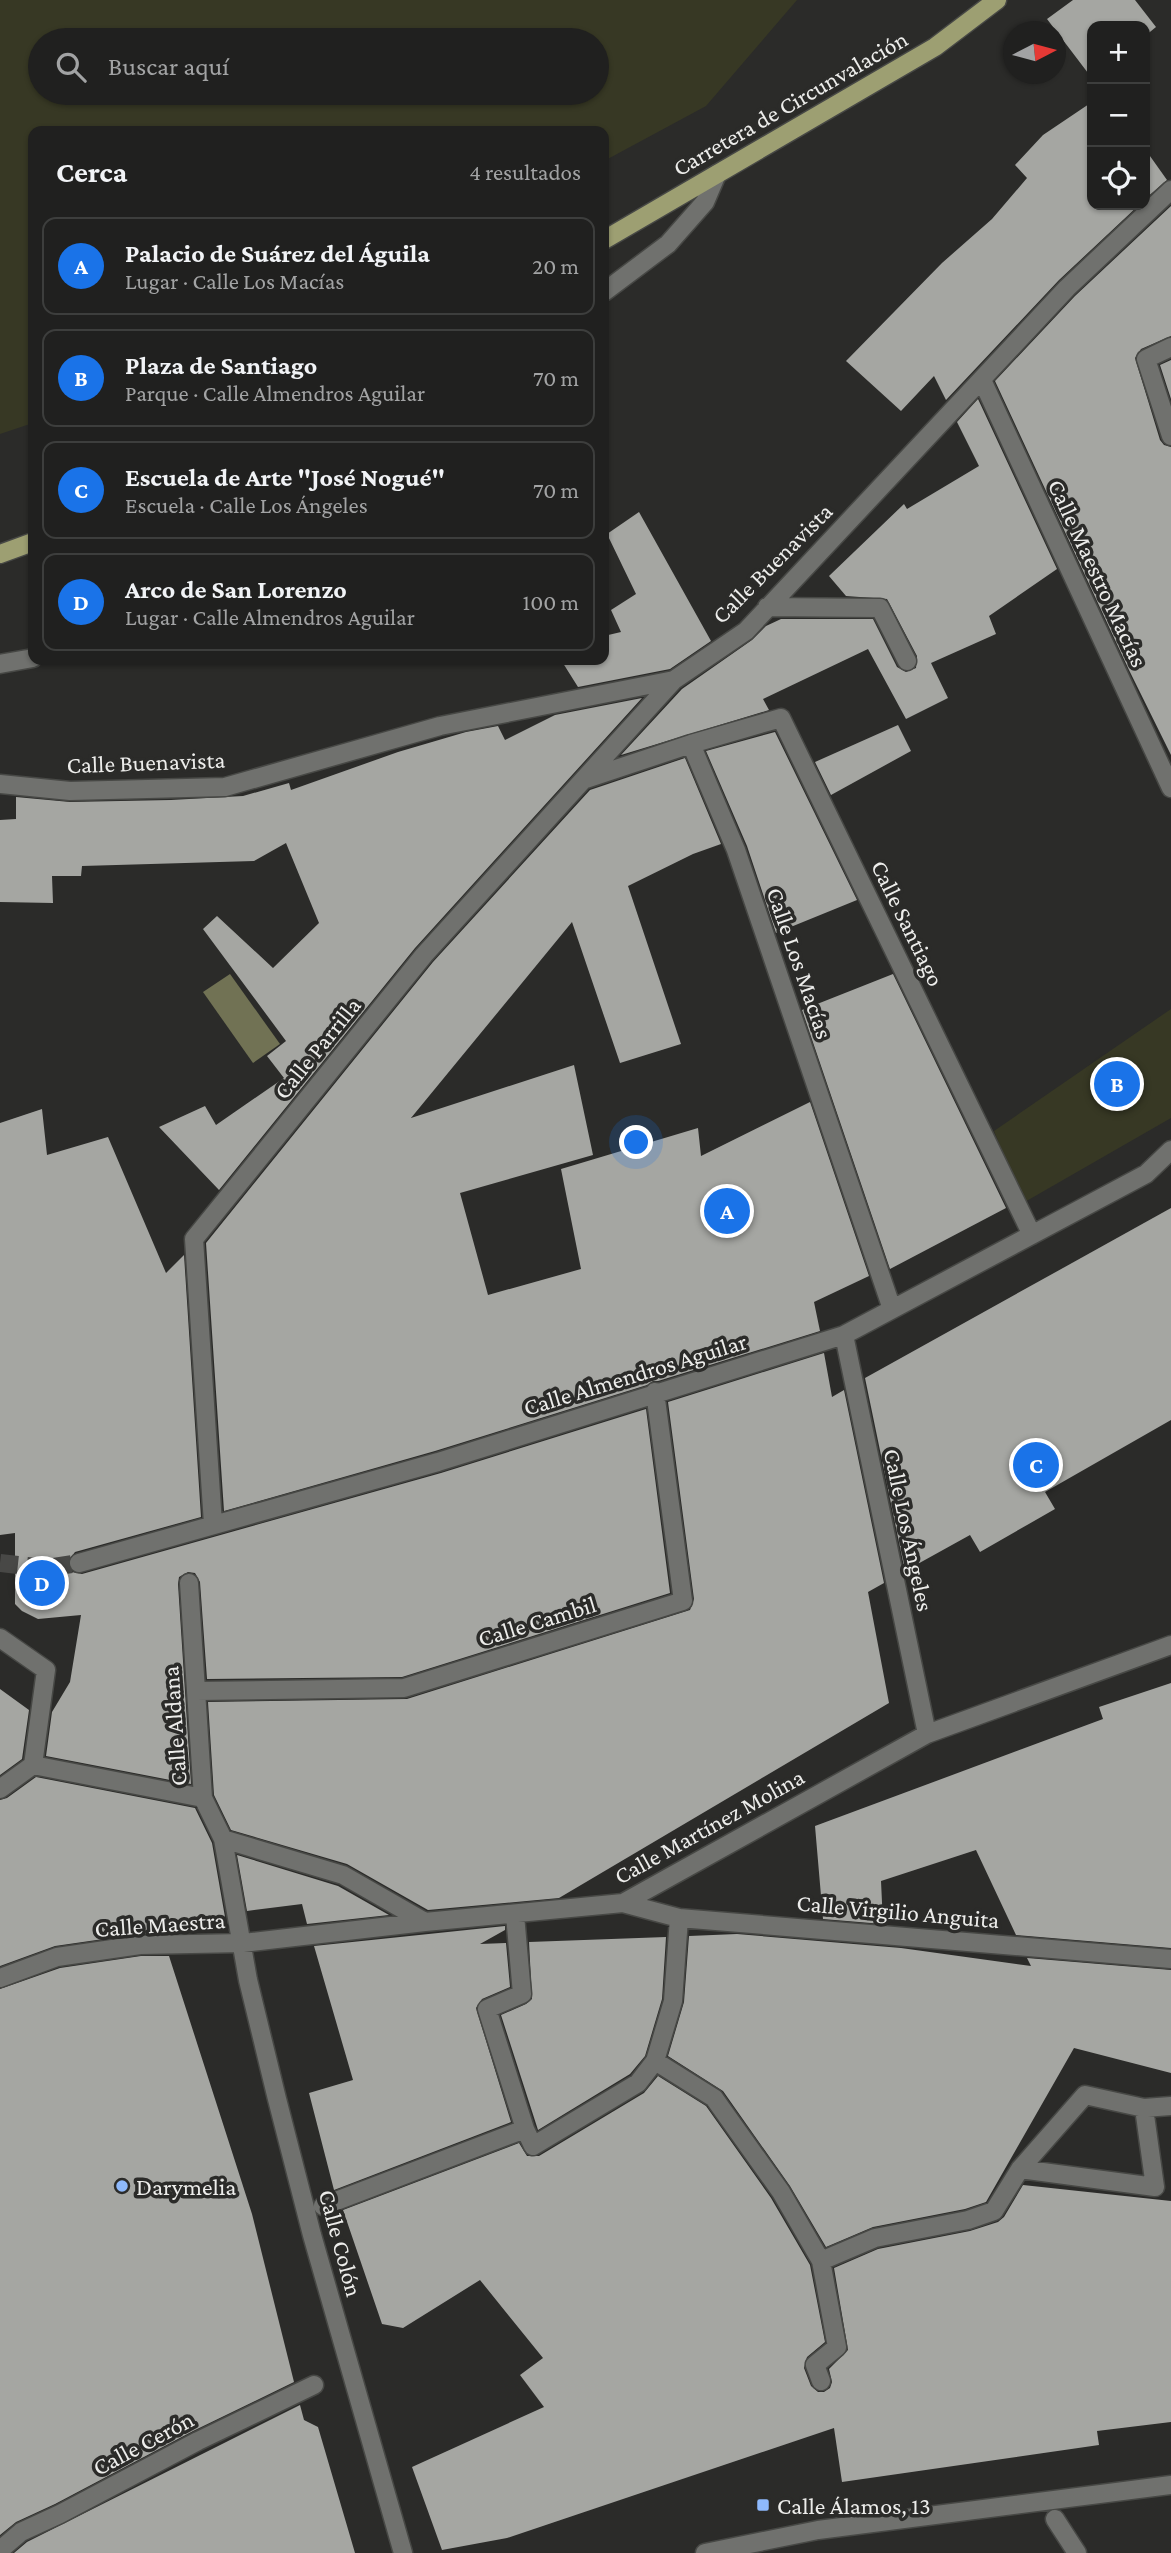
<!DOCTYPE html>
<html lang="es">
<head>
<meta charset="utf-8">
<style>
	:root { --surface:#20201f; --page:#282828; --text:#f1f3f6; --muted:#a2a3a4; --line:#3d3e3d; --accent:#1a73e8 }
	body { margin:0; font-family:"Crimson Pro",serif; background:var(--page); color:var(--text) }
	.controls { position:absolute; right:21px; top:21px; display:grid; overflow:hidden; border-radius:14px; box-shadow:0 2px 5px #0004 }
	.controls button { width:63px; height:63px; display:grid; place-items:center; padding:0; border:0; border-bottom:2px solid var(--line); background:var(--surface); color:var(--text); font:35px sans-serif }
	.compass { position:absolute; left:1003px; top:21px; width:63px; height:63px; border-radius:50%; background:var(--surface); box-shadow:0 2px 5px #0004; rotate:84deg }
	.you { position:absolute; left:637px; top:1143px; width:24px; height:24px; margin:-18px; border:5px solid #fff; border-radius:50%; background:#1a73e8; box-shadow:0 0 0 10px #1a73e833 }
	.badge { display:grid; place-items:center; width:46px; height:46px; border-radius:50%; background:var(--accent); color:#fff; font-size:23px; font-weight:700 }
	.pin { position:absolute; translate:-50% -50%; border:4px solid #fff; box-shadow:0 2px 7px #0006 }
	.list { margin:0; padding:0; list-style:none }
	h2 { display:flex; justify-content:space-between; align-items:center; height:91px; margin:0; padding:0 28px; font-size:30px }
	h2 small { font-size:23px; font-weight:400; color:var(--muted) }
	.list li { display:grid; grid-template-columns:46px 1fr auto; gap:21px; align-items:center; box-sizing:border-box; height:98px; margin:0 14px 14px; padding:0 14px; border:2px solid var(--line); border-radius:14px }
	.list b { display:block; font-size:26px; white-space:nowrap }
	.list p { margin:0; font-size:23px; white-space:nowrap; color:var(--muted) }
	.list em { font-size:23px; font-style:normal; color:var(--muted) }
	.icon { flex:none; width:38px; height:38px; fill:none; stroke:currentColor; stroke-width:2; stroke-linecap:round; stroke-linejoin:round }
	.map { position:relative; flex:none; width:1171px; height:2553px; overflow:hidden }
	.search { position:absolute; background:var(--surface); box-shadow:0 2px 5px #0004; left:28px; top:28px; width:581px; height:77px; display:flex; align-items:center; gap:18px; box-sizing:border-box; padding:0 24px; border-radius:38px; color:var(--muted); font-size:26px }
	.panel { position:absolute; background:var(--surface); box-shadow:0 2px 5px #0004; left:28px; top:126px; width:581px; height:539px; border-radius:14px }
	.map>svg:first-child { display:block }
	.green { fill:#373824; fill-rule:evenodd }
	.water { fill:#717254 }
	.building { fill:#a5a6a2 }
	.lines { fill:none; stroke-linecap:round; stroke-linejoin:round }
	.minor-tunnel { stroke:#484846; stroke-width:18; stroke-dasharray:18 9; stroke-linecap:butt }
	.minor-casing { stroke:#474845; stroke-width:21 }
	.major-casing { stroke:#474845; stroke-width:21 }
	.minor { stroke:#70716e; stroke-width:18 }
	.major { stroke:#9d9f72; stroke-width:18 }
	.poi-dot { fill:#8eb9fc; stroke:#2b2b29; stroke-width:2.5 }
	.labels { text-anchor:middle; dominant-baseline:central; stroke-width:7; stroke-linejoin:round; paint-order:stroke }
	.street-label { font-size:24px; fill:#ededeb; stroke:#2b2b29 }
	.poi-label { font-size:24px; fill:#ededeb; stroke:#2b2b29; text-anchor:start }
</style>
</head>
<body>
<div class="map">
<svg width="1171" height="2553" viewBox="0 0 1171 2553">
	<rect width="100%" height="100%" fill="#2b2b29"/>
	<!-- green -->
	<path class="green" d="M 0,0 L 797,0 L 706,106 L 604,161 L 604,131 L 33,131 L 33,423 L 0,434 ZM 40,40 L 597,40 L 597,93 L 40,93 Z
		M 1171,1009 L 1171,1118 L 1023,1203 L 994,1131 Z"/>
	<!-- water -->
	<path class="water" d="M 230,974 L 280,1044 L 253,1063 L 203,992 Z"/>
	<!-- building -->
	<path class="building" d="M 1073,0 L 1135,0 L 1156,27 L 1145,36 L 1145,26 L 1092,26 L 1091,77 L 1047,19 Z
		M 1092,102 L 1092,205 L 1139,205 L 1059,280 L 946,400 L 934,376 L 901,411 L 846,361 L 942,263 L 992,219 L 1027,178 L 1015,165 L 1043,135 Z
		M 1145,149 L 1167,180 L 1145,199 Z
		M 1171,206 L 1171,336 L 1141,349 L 1135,358 L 1160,440 L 1164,445 L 1171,447 L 1171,755 L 1129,670 L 995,381 L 1075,296 Z
		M 1171,360 L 1171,399 L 1160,365 Z
		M 978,399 L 1057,569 L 989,616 L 996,634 L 931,663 L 948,698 L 906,719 L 868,649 L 763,699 L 769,710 L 621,755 L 682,689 L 752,640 L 766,626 L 781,619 L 873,619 L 897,667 L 906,672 L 916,668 L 917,656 L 887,599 L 846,596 L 829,576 L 904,504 L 907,509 L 979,466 L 957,422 Z
		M 639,512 L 711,641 L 670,669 L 578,687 L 561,660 L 604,660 L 604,636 L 621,632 L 611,610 L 636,594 L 607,534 Z
		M 642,698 L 415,948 L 219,1190 L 159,1127 L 205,1106 L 216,1125 L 284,1078 L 267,1056 L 286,1041 L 203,929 L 217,916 L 273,968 L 319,923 L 286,843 L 254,861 L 82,866 L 81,876 L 52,876 L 53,903 L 0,902 L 0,820 L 16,819 L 16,797 L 70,802 L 171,800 L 243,796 L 289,783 L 291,790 L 398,752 L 466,732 L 498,726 L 505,740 L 555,715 Z
		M 898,725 L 911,751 L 831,795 L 815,762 Z
		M 775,732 L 857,900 L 776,933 L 747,846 L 706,751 Z
		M 685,758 L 721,844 L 693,854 L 628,886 L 681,1044 L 620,1063 L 572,922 L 411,1118 L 574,1065 L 593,1155 L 460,1193 L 488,1295 L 581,1269 L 561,1169 L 698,1128 L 701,1156 L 810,1102 L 869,1276 L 814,1302 L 820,1331 L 658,1381 L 653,1381 L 647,1385 L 435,1451 L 224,1511 L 206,1243 L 433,962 L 590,790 Z
		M 893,974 L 1006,1208 L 890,1269 L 802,1010 Z
		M 42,1109 L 47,1155 L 108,1137 L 166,1273 L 184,1255 L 201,1517 L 75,1552 L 68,1561 L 72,1572 L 82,1574 L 441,1473 L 646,1409 L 670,1593 L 402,1677 L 207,1679 L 200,1582 L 195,1573 L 188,1572 L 179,1577 L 178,1584 L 191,1784 L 46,1756 L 52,1712 L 70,1682 L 81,1615 L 38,1619 L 22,1611 L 15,1604 L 15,1533 L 0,1535 L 0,1123 Z
		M 1171,1208 L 1171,1420 L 1045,1492 L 1055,1509 L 980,1552 L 970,1535 L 905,1571 L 865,1378 Z
		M 824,1353 L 832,1397 L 844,1390 L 884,1583 L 868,1592 L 889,1703 L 559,1898 L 428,1910 L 347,1864 L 231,1830 L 214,1795 L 208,1702 L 407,1699 L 690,1610 L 694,1599 L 668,1402 Z
		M 1171,1683 L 1171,1948 L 1016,1935 L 976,1850 L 881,1881 L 883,1924 L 823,1919 L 815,1826 L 1103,1719 L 1099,1707 Z
		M 0,1689 L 29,1710 L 22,1759 L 0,1775 Z
		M 36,1777 L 195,1808 L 212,1843 L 225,1917 L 159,1925 L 161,1933 L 138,1934 L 55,1946 L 0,1966 L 0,1800 L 7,1798 Z
		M 237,1855 L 338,1886 L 389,1915 L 307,1924 L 302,1904 L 247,1911 Z
		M 505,1926 L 505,1930 L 480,1944 L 506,1943 L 510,1987 L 482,1999 L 476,2008 L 511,2122 L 334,2190 L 309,2093 L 353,2080 L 314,1946 Z
		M 737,1934 L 901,1948 L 1031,1966 L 1027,1958 L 1171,1970 L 1171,2073 L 1074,2048 L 986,2202 L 965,2209 L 873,2227 L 826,2247 L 790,2186 L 723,2091 L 668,2056 L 684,2002 L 689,1936 Z
		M 666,1937 L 662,1999 L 645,2056 L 630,2074 L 538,2130 L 501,2015 L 526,2004 L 532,1999 L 529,1942 Z
		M 141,1956 L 169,1956 L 252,2214 L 294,2382 L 193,2431 L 55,2504 L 16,2522 L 0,2535 L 0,1989 L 60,1968 Z
		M 658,2076 L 706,2106 L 771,2198 L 810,2265 L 825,2342 L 807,2357 L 804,2368 L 811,2386 L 818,2392 L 824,2392 L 830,2388 L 832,2382 L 829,2369 L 848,2350 L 834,2268 L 878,2249 L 970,2231 L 998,2222 L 1004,2217 L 1023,2185 L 1171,2201 L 1171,2422 L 1097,2431 L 1099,2445 L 842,2482 L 834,2428 L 507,2538 L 442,2550 L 412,2467 L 544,2407 L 520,2375 L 543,2358 L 480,2280 L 403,2328 L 382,2324 L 343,2210 L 519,2143 L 527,2156 L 539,2156 L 644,2093 Z
		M 300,2405 L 304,2420 L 318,2427 L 355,2553 L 14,2553 L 27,2542 Z"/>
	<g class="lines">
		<!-- minor-tunnel -->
		<path class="minor-tunnel" d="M 0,1563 L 46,1568 L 79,1563"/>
		<!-- minor casing -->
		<g class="minor-casing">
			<path id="minor" d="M 604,292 L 668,244 L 705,202 L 717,174
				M 1171,347 L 1146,359 L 1171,436
				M 982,380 L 1171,788
				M 767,607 L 880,608 L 907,661
				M 0,664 L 33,658
				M 691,744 L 781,718 L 1032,1235
				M 586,779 L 691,744 L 736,850 L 892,1309
				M 0,784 L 70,791 L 225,787 L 440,726 L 674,680 L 746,631 L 1067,288 L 1171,190
				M 844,1335 L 927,1734
				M 213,1524 L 194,1239 L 424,955 L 674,680
				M 79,1563 L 438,1462 L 844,1335 L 1146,1174 L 1171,1150
				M 189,1583 L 203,1798 L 223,1839 L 248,1980 L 277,2099 L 312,2235 L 403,2553
				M 0,1638 L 46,1670 L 33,1765 L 0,1789
				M 196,1691 L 404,1688 L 683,1601 L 655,1392
				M 33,1765 L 203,1798
				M 223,1839 L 343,1875 L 425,1922
				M 623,1903 L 679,1918 L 1171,1959
				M 0,1978 L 57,1957 L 140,1945 L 243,1943 L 425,1922 L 623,1903 L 927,1734 L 1171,1645
				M 655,2061 L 714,2098 L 781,2192 L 821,2261 L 837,2347 L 815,2365 L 821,2381
				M 525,2129 L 533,2146 L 638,2083 L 655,2061 L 673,2001 L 679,1918
				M 1020,2169 L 1155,2187 L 1144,2108
				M 323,2206 L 525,2129 L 487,2009 L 522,1994 L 515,1915
				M 821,2261 L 875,2238 L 968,2220 L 994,2211 L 1020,2169 L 1085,2095 L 1144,2108 L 1171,2106
				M 1055,2519 L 1077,2553
				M 0,2550 L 21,2532 L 60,2514 L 198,2441 L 314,2385
				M 705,2553 L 818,2530 L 1171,2485"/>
		</g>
		<!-- major casing -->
		<g class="major-casing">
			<path id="major" d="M 604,240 L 935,47 L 997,0
				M 0,554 L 33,542"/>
		</g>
		<!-- minor -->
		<use href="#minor" class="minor"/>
		<!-- major -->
		<use href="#major" class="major"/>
	</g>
	<!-- markers -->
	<g class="poi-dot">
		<circle cx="122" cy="2186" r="7"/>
		<rect x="756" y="2498" width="14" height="14" rx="3.5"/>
	</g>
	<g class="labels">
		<!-- street labels -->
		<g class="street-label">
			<text transform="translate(790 103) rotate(-30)">Carretera de Circunvalación</text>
			<text transform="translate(772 563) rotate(-45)">Calle Buenavista</text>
			<text transform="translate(1098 573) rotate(65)">Calle Maestro Macías</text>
			<text transform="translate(146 762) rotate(-2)">Calle Buenavista</text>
			<text transform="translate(908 923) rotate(64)">Calle Santiago</text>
			<text transform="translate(800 963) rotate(71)">Calle Los Macías</text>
			<text transform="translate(317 1048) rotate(-51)">Calle Parrilla</text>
			<text transform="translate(635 1374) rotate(-17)">Calle Almendros Aguilar</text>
			<text transform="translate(909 1530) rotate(78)">Calle Los Ángeles</text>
			<text transform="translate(537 1621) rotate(-17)">Calle Cambil</text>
			<text transform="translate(174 1726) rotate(-94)">Calle Aldana</text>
			<text transform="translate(709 1826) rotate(-29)">Calle Martínez Molina</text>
			<text transform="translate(898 1911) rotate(5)">Calle Virgilio Anguita</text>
			<text transform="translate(160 1924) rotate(-4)">Calle Maestra</text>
			<text transform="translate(341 2243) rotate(75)">Calle Colón</text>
			<text transform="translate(143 2443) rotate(-28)">Calle Cerón</text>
		</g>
		<!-- poi labels -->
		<g class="poi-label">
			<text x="136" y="2186">Darymelia</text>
			<text x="777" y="2505">Calle Álamos, 13</text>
		</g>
	</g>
</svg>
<div class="controls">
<button>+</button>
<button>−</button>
<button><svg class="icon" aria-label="locate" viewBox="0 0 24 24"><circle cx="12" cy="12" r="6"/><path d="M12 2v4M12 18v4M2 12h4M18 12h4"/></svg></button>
</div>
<svg class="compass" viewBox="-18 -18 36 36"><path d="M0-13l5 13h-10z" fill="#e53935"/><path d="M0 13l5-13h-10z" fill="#a2a3a4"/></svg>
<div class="you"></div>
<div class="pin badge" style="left:727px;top:1211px">A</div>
<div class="pin badge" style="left:1117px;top:1084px">B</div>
<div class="pin badge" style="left:1036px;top:1465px">C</div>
<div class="pin badge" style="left:42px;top:1583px">D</div>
<div class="search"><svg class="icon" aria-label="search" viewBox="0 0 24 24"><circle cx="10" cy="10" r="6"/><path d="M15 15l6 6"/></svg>Buscar aquí</div>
<section class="panel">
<h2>Cerca<small>4 resultados</small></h2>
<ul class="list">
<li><span class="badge">A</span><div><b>Palacio de Suárez del Águila</b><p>Lugar · Calle Los Macías</p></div><em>20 m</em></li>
<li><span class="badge">B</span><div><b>Plaza de Santiago</b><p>Parque · Calle Almendros Aguilar</p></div><em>70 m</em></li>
<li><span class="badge">C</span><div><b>Escuela de Arte &quot;José Nogué&quot;</b><p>Escuela · Calle Los Ángeles</p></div><em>70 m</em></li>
<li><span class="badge">D</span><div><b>Arco de San Lorenzo</b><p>Lugar · Calle Almendros Aguilar</p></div><em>100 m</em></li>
</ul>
</section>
</div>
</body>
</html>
